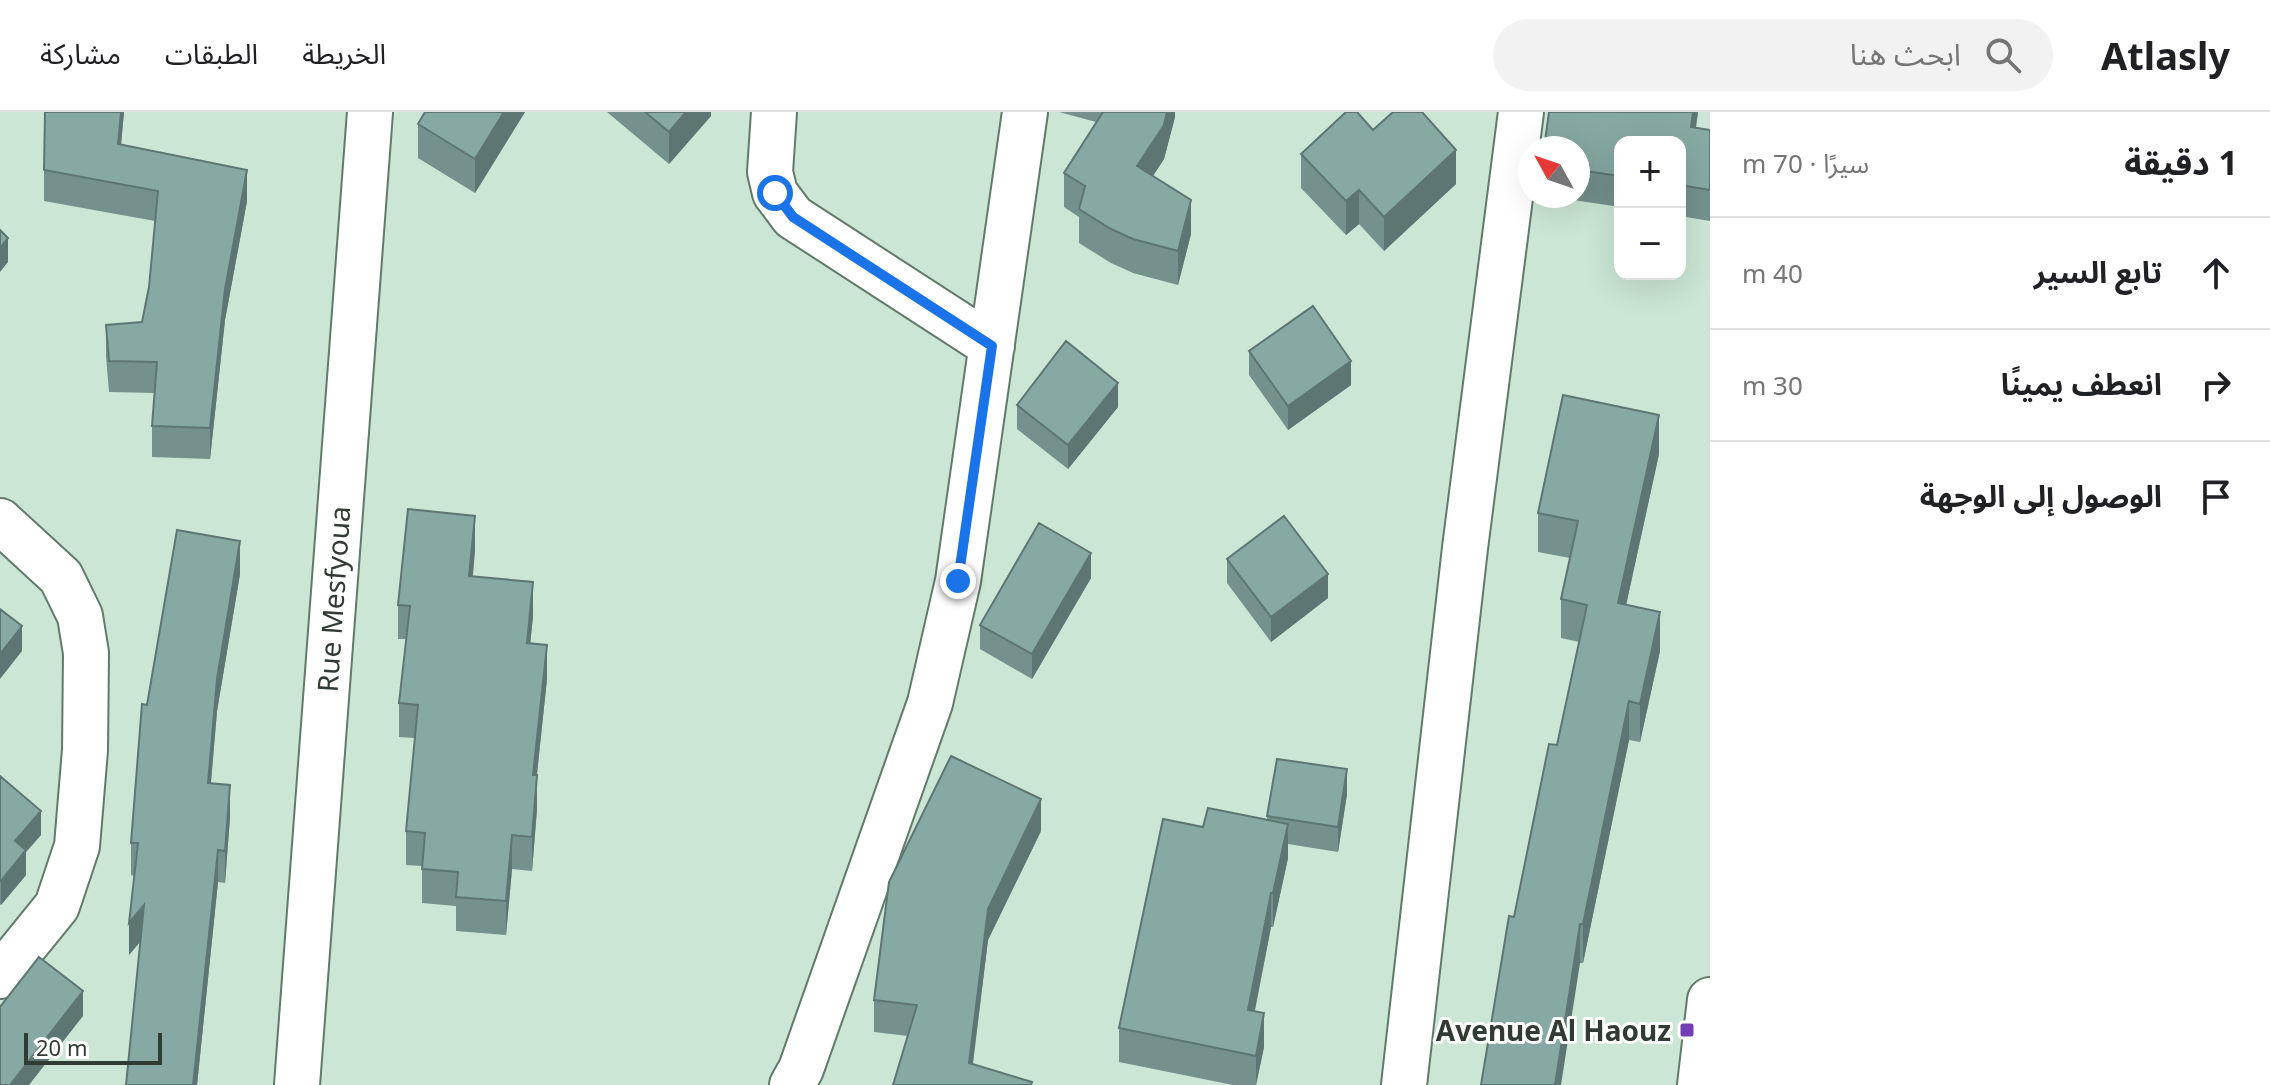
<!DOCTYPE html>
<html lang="ar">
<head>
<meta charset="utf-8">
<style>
	:root { --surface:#fff; --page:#f2f2f2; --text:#202124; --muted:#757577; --line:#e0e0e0 }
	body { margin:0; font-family:"Noto Sans","Noto Sans Arabic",sans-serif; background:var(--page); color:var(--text); direction:rtl }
	.controls { position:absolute; right:24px; top:24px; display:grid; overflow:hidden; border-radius:16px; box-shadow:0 8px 32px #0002 }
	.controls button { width:72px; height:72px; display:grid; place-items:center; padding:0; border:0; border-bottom:2px solid var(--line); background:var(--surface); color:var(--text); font:40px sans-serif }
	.compass { position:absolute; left:1518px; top:24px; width:72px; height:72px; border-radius:50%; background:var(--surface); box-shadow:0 8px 32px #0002; rotate:310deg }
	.scale { position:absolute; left:24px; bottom:20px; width:138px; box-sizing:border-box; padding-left:8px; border:4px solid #303b34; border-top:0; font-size:22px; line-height:28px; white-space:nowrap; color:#303b34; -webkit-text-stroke:6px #fff; paint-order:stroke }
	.stop { position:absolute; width:24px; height:24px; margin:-18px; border:6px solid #1a73e8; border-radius:50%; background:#fff }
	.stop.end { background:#1a73e8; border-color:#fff; box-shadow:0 2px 8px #0008 }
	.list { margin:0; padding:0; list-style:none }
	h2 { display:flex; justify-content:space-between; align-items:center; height:104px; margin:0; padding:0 32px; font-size:34px }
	h2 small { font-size:26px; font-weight:400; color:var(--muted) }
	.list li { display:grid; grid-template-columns:52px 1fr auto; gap:24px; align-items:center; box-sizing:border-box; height:112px; padding:0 32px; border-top:2px solid var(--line) }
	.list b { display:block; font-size:30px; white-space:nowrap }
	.list em { font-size:26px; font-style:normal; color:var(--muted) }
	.icon { flex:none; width:44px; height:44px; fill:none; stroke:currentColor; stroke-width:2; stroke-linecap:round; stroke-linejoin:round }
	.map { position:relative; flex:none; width:1710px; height:973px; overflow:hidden; direction:ltr }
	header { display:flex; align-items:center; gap:48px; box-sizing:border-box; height:112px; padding:0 40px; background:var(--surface); border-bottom:2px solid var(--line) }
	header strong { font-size:38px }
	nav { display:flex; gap:44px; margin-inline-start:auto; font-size:28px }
	.search { width:560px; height:72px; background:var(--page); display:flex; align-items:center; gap:20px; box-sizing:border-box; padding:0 28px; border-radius:44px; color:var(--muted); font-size:30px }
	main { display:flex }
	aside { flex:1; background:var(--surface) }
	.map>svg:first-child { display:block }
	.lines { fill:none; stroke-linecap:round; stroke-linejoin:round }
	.street-casing { stroke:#617a6a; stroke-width:48 }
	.secondary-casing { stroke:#617a6a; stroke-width:48 }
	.street { stroke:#fff; stroke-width:44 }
	.secondary { stroke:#fff; stroke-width:44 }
	.wall { fill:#74918d }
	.shaded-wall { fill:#5e7673 }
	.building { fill:#87a9a4; stroke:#5e7673; stroke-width:2 }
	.route { stroke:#1a73e8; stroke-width:10 }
	.poi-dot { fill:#733eb5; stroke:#fff; stroke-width:3 }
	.labels { text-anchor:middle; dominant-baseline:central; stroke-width:6; stroke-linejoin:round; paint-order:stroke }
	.street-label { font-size:28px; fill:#303b34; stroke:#fff }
	.poi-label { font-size:28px; font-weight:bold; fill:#303b34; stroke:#fff; text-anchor:end }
</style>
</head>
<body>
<header>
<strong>Atlasly</strong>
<div class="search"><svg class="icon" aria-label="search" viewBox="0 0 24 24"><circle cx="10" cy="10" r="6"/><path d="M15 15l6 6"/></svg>ابحث هنا</div>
<nav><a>الخريطة</a><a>الطبقات</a><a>مشاركة</a></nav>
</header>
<main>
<aside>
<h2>1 دقيقة<small>سيرًا · 70 m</small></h2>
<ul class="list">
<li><svg class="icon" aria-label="ahead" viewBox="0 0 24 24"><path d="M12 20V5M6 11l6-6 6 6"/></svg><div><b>تابع السير</b></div><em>40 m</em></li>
<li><svg class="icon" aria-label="right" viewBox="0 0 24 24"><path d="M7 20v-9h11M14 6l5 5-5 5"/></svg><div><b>انعطف يمينًا</b></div><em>30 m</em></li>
<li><svg class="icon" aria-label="arrive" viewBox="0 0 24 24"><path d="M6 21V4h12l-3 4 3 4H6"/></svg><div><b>الوصول إلى الوجهة</b></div></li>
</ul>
</aside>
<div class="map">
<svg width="1710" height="973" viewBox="0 0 1710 973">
	<rect width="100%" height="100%" fill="#cbe6d4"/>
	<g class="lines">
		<!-- street casing -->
		<g class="street-casing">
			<path id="street" d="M 774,0 L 770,60 L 775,81 L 793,105 L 992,234
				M 0,409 L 61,465 L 80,504 L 86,541 L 85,638 L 77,734 L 57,794 L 0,864
				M 297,973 L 370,0
				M 792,973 L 801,957 L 930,591 L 958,469 L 1025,0
				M 1404,973 L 1465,436 L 1521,0"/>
		</g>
		<!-- secondary casing -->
		<g class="secondary-casing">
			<path id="secondary" d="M 1700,973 L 1710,888"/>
		</g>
		<!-- street -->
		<use href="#street" class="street"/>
		<!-- secondary -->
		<use href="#secondary" class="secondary"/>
	</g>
	<!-- wall -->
	<path class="wall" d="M 124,0 L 121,33 L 247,89 L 225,208 L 210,347 L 152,345 L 152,314 L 155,281 L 109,280 L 106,244 L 106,213 L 142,210 L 149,175 L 155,109 L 44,89 L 44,58 Z
		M 525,0 L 475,81 L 418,46 L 418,12 Z
		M 607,0 L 711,0 L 711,4 L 669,52 Z
		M 1059,0 L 1175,0 L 1175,5 L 1164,47 L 1153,64 L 1191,122 L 1178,173 L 1133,161 L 1111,151 L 1079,131 L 1079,105 L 1064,95 L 1064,61 L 1096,10 Z
		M 1549,0 L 1698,0 L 1696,16 L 1710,18 L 1710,109 L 1680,104 L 1680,30 L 1620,30 L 1620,95 L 1547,84 L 1578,84 L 1578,36 Z
		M 1373,18 L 1456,72 L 1384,139 L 1359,112 L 1346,123 L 1301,76 L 1301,42 Z
		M 1249,239 L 1351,273 L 1288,318 L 1249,263 Z
		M 1017,293 L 1118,295 L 1068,357 L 1017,317 Z
		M 1659,342 L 1626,493 L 1660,539 L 1640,630 L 1629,628 L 1583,851 L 1580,851 L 1514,805 L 1557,633 L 1579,530 L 1561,526 L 1561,487 L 1570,446 L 1538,440 L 1538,401 Z
		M 475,438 L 473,464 L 533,504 L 530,531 L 547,567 L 537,663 L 537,697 L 532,759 L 512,757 L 506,823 L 456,819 L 456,794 L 422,791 L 422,754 L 406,753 L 406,719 L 415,626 L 399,625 L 399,591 L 406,527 L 398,527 L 398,493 Z
		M 1227,447 L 1328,486 L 1271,530 L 1227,471 Z
		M 240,462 L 217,599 L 211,671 L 230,705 L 225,771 L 218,770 L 197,973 L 126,973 L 140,830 L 129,843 L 134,764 L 131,763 L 131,731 L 147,593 Z
		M 1091,466 L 1032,567 L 980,537 L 980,513 Z
		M 0,664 L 41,723 L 26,740 L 26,763 L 1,793 L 0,792 Z
		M 1347,682 L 1338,740 L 1288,732 L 1288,746 L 1273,815 L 1271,815 L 1255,899 L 1264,935 L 1256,973 L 1233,973 L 1119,950 L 1119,916 L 1203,715 L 1267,708 L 1267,704 Z
		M 1041,719 L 988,828 L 973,952 L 1032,973 L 893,973 L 908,924 L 874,920 L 874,888 Z"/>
	<!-- shaded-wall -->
	<path class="shaded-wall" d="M 121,0 L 124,0 L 118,64 L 118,32 Z
		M 504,0 L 525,0 L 475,81 L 475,47 Z
		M 686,0 L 711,0 L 711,4 L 669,52 L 669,20 Z
		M 1167,0 L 1175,0 L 1175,5 L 1164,47 L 1137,88 L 1137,54 Z
		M 1693,0 L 1698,0 L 1691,46 L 1691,15 Z
		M 1456,38 L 1456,72 L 1384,139 L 1384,105 Z
		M 247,58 L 247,89 L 225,208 L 210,347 L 210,316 L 225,177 Z
		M 1359,78 L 1359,112 L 1346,123 L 1346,89 Z
		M 1191,88 L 1191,122 L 1178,173 L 1178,139 Z
		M 8,126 L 8,150 L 0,160 L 0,136 Z
		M 1351,249 L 1351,273 L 1288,318 L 1288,294 Z
		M 1118,271 L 1118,295 L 1068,357 L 1068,333 Z
		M 1659,303 L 1659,342 L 1618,530 L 1618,491 Z
		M 475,404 L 475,438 L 469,498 L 469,464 Z
		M 240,429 L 240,462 L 217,599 L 208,703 L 208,671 L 217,567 Z
		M 1091,441 L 1091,466 L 1032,567 L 1032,542 Z
		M 1328,462 L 1328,486 L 1271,530 L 1271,505 Z
		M 533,470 L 533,504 L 527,565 L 527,531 Z
		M 1660,500 L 1660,539 L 1640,630 L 1640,592 Z
		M 22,514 L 22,539 L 0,567 L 0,542 Z
		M 547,533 L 547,567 L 533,697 L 533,663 Z
		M 1629,589 L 1629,628 L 1583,851 L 1583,812 Z
		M 1347,657 L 1347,682 L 1338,740 L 1338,715 Z
		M 537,663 L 537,697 L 532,759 L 532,725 Z
		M 230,673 L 230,705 L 225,771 L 225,739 Z
		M 1041,687 L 1041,719 L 988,828 L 970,973 L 969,951 L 988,797 Z
		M 41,699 L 41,723 L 26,740 L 26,763 L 1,793 L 1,769 L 15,729 Z
		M 1288,712 L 1288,746 L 1273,815 L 1273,781 Z
		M 512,723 L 512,757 L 506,823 L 506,789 Z
		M 218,738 L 218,770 L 197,973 L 193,973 Z
		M 1271,781 L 1271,815 L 1248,932 L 1248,898 Z
		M 144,793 L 144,825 L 129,843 L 129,811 Z
		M 1580,812 L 1580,851 L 1561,973 L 1555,973 Z
		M 83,879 L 83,904 L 29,973 L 10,973 Z
		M 1264,901 L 1264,935 L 1256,973 L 1256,944 Z"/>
	<!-- building -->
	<path class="building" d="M 45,0 L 121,0 L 118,32 L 247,58 L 225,177 L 210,316 L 152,314 L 157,250 L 109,249 L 106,213 L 142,210 L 149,175 L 158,79 L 44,58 Z
		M 425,0 L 504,0 L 475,47 L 418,12 Z
		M 645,0 L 686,0 L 669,20 Z
		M 1103,0 L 1167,0 L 1164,13 L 1137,54 L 1191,88 L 1178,139 L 1133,127 L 1111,117 L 1079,97 L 1085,74 L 1064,61 Z
		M 1346,0 L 1357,0 L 1373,18 L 1393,0 L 1422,0 L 1456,38 L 1384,105 L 1359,78 L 1346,89 L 1301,42 Z
		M 1549,0 L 1693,0 L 1691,15 L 1710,18 L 1710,78 L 1680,73 L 1680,30 L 1620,30 L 1620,64 L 1578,58 L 1578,36 L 1544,36 Z
		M 0,118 L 8,126 L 0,136 Z
		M 1313,194 L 1351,249 L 1288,294 L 1249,239 Z
		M 1066,229 L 1118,271 L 1068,333 L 1017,293 Z
		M 1563,283 L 1659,303 L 1618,491 L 1660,500 L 1640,592 L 1629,589 L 1583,812 L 1580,812 L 1555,973 L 1481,973 L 1509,804 L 1514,805 L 1549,632 L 1557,633 L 1587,493 L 1561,487 L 1578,409 L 1538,401 Z
		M 408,397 L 475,404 L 469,464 L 533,470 L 527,531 L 547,533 L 533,663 L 537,663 L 532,725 L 512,723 L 506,789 L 456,785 L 458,760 L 422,757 L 425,721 L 406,719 L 418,593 L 399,591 L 410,494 L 398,493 Z
		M 1284,404 L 1328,462 L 1271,505 L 1227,447 Z
		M 1039,411 L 1091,441 L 1032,542 L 980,513 Z
		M 177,418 L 240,429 L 217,567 L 208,671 L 230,673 L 225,739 L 218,738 L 193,973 L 126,973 L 144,793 L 129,811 L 138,731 L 131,731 L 142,592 L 147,593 Z
		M 0,497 L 22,514 L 0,542 Z
		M 951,644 L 1041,687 L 988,797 L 969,951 L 1032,970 L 1031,973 L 893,973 L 917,893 L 874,888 L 889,770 Z
		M 1277,647 L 1347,657 L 1338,715 L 1267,704 Z
		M 0,664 L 41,699 L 15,729 L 26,738 L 1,769 L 0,768 Z
		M 1208,696 L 1288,712 L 1273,781 L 1271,781 L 1248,898 L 1264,901 L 1256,944 L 1119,916 L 1163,707 L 1203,715 Z
		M 39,845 L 83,879 L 10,973 L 0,973 L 0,895 Z"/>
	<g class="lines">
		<!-- route -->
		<path class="route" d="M 775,81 L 793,105 L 992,234 L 958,469"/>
	</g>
	<!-- markers -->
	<rect class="poi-dot" x="1679" y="910" width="16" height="16" rx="4"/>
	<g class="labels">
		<!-- street labels -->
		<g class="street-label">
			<text transform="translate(333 487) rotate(-86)">Rue Mesfyoua</text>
		</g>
		<!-- poi labels -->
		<g class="poi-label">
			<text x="1671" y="918">Avenue Al Haouz</text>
		</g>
	</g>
</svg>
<div class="controls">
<button>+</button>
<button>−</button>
</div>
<svg class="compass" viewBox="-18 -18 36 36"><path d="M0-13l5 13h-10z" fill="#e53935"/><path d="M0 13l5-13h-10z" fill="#757577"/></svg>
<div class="scale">20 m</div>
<div class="stop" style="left:775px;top:81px"></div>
<div class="stop end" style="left:958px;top:469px"></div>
</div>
</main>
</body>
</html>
